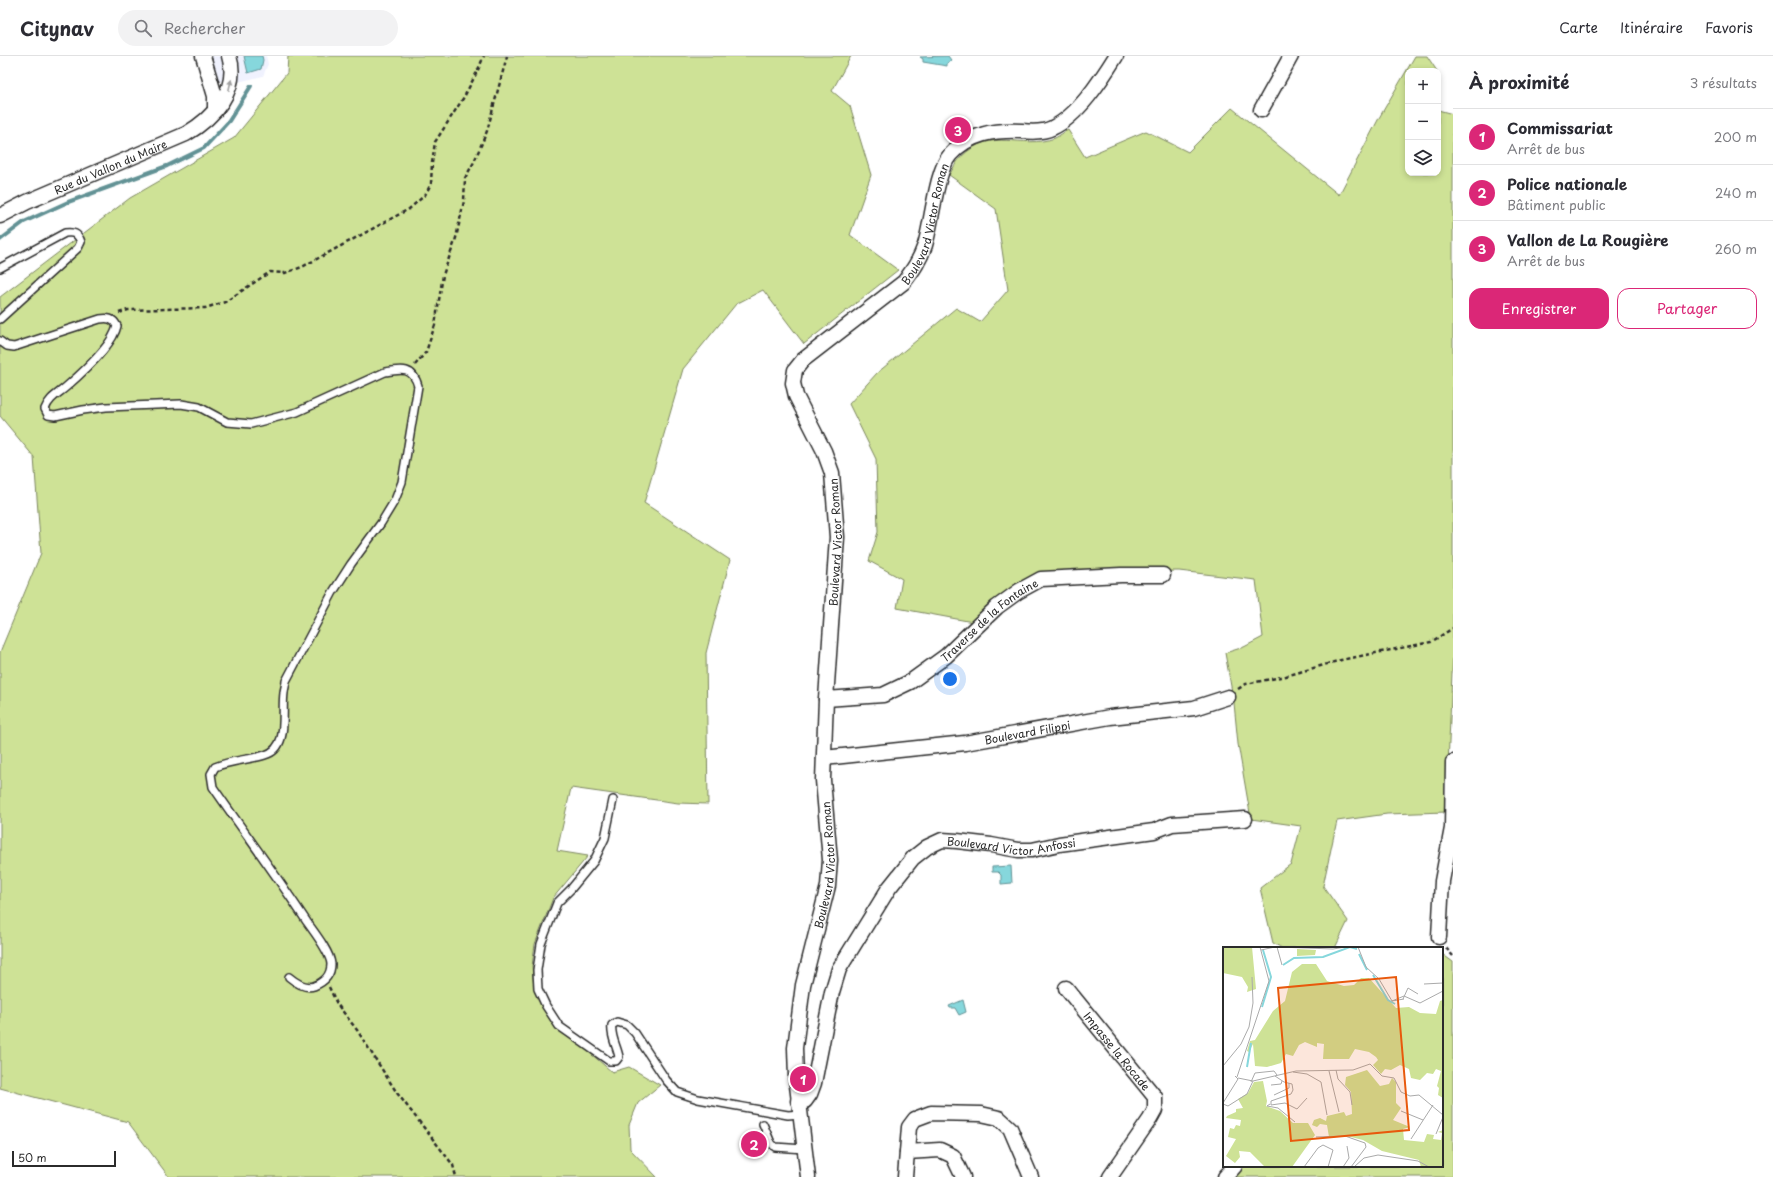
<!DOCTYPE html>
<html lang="fr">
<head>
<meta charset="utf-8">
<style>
	:root { --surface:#fff; --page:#f2f2f3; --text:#2b2b33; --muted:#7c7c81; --line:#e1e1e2; --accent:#db2777 }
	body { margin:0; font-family:"Playpen Sans",sans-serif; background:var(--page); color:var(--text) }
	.controls { position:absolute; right:12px; top:12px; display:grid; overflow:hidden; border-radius:8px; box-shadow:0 2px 6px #0003 }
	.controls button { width:36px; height:36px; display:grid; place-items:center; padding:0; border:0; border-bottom:1px solid var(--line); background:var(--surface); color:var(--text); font:20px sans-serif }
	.scale { position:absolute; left:12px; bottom:10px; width:104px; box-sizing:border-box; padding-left:4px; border:2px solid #2b2b2b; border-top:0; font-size:11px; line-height:14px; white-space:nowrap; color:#2b2b2b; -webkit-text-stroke:3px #fff; paint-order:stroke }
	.you { position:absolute; left:950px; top:623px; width:14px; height:14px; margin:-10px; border:3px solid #fff; border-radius:50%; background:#1a73e8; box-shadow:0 0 0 6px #1a73e833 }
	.badge { display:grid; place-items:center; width:26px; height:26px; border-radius:50%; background:var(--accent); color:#fff; font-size:13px; font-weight:700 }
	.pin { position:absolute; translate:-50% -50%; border:2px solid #fff; box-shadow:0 1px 4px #0006 }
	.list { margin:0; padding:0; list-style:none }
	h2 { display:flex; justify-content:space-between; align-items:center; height:52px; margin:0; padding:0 16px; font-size:17px }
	h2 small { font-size:13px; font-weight:400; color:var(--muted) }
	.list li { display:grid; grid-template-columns:26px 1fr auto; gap:12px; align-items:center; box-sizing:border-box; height:56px; padding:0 16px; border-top:1px solid var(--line) }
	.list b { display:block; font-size:15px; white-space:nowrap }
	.list p { margin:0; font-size:13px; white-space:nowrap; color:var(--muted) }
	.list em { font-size:13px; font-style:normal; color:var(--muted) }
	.actions { display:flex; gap:8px; padding:12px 16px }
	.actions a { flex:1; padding:9px 0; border:1px solid var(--accent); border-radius:12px; text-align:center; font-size:14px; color:var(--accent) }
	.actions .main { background:var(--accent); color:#fff }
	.icon { flex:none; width:22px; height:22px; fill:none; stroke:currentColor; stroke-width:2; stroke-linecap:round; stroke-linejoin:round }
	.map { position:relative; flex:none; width:1453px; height:1121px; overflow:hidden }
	header { display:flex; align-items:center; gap:24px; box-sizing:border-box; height:56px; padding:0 20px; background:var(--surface); border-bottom:1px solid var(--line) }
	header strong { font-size:19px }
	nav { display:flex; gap:22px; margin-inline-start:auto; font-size:14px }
	.search { width:280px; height:36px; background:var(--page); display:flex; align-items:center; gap:10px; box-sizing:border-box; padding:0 14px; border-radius:22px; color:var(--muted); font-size:15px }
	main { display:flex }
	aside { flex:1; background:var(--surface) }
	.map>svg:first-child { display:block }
	.built { fill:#f0f2fe }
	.green { fill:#cee296; stroke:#7c8660 }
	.water { fill:#86d7dc; stroke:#629295 }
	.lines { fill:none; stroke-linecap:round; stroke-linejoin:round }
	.stream { stroke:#629295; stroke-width:4 }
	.service-casing { stroke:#2b2b2b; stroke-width:10 }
	.minor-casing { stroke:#2b2b2b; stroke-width:17 }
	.path { stroke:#2b2b2b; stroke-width:2.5; stroke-dasharray:4 3; stroke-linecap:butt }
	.service { stroke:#fff; stroke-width:7 }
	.minor { stroke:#fff; stroke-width:14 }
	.oneway { fill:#a0a0a0 }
	.labels { text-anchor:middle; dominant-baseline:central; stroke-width:4; stroke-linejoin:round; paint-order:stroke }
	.street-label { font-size:11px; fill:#2b2b2b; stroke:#fff }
	.inset-river { fill:none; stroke:#86d7dc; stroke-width:2 }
	.inset-road { fill:none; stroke:#aaa; stroke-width:1 }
	.view { fill:#e8590c; fill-opacity:0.15; stroke:#e8590c; stroke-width:2 }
	.inset-edge { fill:none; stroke:#2b2b2b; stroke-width:2 }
</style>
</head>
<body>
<header>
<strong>Citynav</strong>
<div class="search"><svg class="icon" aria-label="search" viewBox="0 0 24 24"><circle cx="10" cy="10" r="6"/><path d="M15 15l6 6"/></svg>Rechercher</div>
<nav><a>Carte</a><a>Itinéraire</a><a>Favoris</a></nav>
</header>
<main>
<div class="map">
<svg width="1453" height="1121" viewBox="0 0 1453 1121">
	<rect width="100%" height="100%" fill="#fff"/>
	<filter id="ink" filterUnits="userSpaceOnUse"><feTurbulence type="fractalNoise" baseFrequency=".025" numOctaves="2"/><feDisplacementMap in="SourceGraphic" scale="8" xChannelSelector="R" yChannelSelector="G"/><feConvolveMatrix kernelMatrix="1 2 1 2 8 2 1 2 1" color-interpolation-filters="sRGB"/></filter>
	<g filter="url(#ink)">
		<!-- built -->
		<path class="built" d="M 195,0 L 266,0 L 268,8 L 263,20 L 238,26 L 203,25 L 202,16 Z"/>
		<!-- green -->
		<path class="green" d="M 288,0 L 851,0 L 832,35 L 850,50 L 871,119 L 850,179 L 898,214 L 804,288 L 763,234 L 736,248 L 683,313 L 644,447 L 730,504 L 706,597 L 708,748 L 678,747 L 571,732 L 557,795 L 588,800 L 553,842 L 535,888 L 532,910 L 534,933 L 556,971 L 582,990 L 612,1016 L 629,1011 L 660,1029 L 638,1047 L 629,1069 L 630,1093 L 657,1121 L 169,1121 L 128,1066 L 0,1032 L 0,596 L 41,497 L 34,401 L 0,360 L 0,241 L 130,142 L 234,82 L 287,17 Z
			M 1415,0 L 1427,0 L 1437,15 L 1408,15 L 1408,117 L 1438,117 L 1438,54 L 1453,58 L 1453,593 L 1446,756 L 1387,758 L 1337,765 L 1323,830 L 1348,865 L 1335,892 L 1282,892 L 1273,887 L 1260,832 L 1291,808 L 1301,770 L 1251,763 L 1238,688 L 1234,647 L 1225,597 L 1244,591 L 1263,581 L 1256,524 L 1179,515 L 1083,516 L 1043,518 L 973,566 L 897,552 L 902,523 L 869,505 L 878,476 L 876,403 L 849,348 L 877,317 L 956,252 L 980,266 L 1008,234 L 996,153 L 949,119 C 953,113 956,106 961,101 C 992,70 1021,94 1055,82 C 1059,80 1064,76 1068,74 L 1085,101 L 1146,75 L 1188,96 L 1232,52 L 1339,139 L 1379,62 Z
			M 1442,898 L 1453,906 L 1453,1121 L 1232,1121 L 1242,1110 L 1442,1110 Z"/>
		<!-- water -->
		<path class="water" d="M 244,0 L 262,0 L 263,4 L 261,13 L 248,17 Z
			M 948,0 L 951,4 L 947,7 L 947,10 L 923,6 L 923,3 L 920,1 Z
			M 1011,810 L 1012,827 L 1001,828 L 1001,819 L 998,816 L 992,816 L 992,811 Z
			M 963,944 L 966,956 L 959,959 L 955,952 L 950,952 L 949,950 Z"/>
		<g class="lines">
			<!-- stream -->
			<path class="stream" d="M 0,184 L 24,166 L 68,146 L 167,110 L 204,92 L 229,65 L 251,30"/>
			<!-- service casing -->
			<g class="service-casing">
				<path id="service" d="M 0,212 L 65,177 C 73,176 78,177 81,186 L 78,192 L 0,263
					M 0,285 L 7,290 L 14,291 L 100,263 C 108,262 113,262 117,270 C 113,289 81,318 66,331 C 58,338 49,342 45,353 L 48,359 L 55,360 L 83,354 L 106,351 L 181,348 L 199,351 L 227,366 L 251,368 L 297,356 L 385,316 C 402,313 413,311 418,330 L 402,426 L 395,444 L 381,467 L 351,508 L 333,536 L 286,625 C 286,629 284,633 284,637 C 281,657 290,692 265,699 C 249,704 231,704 215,711 L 211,718 L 213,731 C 244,776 277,820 307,866 C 314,876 330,896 331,908 C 331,920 324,926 314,930 C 305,933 295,926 289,921
					M 613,744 L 605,782 L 594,805 L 571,833 L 557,847 L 541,888 L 537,914 L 538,933 L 546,950 L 559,970 L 609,1005 L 616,1005 L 619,1001 C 617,990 610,980 612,969 L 617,966 L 627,969 L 635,977 L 666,1024 L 677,1036 L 698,1043 L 788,1059 L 800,1058
					M 763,1068 L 771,1087 L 775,1091 L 804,1093"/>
			</g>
			<!-- minor casing -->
			<g class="minor-casing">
				<g id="minor">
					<path d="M 203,0 L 215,40 L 215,53"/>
					<path d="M 1261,54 L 1291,0"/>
					<path id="s1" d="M 0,160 L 27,146 L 186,78 C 213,62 240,34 229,0"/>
					<path id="s2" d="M 826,643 L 883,639 L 910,626 L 946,600 L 997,551 L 1019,535 L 1041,523 L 1121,519 L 1163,519"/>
					<path id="s3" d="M 824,702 L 965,687 L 1110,661 L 1194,652 L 1228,641"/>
					<path d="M 1439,881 L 1442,825 L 1452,772 L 1453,706"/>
					<path id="s4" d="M 1066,932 L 1155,1041 L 1155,1054 L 1150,1063 L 1110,1121"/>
					<path id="s5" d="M 798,1045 L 805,1045 L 810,1038 L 814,1027 L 832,936 L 839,913 L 889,832 L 913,802 L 927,791 L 942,784 L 957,785 L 991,789 L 1018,794 L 1032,794 L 1059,788 L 1154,775 L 1172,768 L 1245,763"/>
					<path d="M 907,1096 L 940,1094 L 953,1100 L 963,1121"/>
					<path id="s6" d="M 808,1121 L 796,1021 L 795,992 L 803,929 L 828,830 L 830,804 L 823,724 L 826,643 L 837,481 L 832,417 L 824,395 L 796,340 L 793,327 L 795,314 L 803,304 L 904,226 C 913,214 920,204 925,189 C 932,167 936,115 950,99 C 969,77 995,74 1022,75 C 1031,76 1044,76 1052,72 C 1078,60 1101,24 1116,0"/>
					<path d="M 905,1121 L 909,1071 L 915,1063 L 931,1057 L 981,1058 L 999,1062 L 1010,1072 L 1031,1121"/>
					<path d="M 1225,1121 L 1235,1110"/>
				</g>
			</g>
			<!-- path -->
			<path class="path" d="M 119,257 L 128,254 L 205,252 L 225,246 L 270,216 L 285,217 L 302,211 L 409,153 L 425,139 L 431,128 L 432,107 L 435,86 L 464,41 L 477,16 L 484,0
				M 415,309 L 426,296 L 435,269 L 443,219 L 456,182 L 464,145 L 465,122 L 474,106 L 487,75 L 507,0
				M 1238,633 L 1246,628 L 1286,620 L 1341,604 L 1431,586 L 1453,572
				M 1446,892 L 1453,900
				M 329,931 L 337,948 L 357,974 L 397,1037 L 453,1109 L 456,1121"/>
			<!-- service -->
			<use href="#service" class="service"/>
			<!-- minor -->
			<use href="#minor" class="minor"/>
		</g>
		<!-- one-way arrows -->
		<defs><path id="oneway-solid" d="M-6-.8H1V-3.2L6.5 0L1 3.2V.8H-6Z"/></defs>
		<use class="oneway" href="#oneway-solid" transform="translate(230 29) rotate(-77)"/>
	</g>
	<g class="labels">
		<!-- street labels -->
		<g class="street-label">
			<text stroke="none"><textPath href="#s1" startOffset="121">Rue du Vallon du Maire</textPath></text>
			<text stroke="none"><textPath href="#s6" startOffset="1024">Boulevard Victor Roman</textPath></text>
			<text stroke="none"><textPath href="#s6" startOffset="640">Boulevard Victor Roman</textPath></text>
			<text stroke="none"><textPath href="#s2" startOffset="188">Traverse de la Fontaine</textPath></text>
			<text stroke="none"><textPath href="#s3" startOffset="205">Boulevard Filippi</textPath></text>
			<text stroke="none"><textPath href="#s5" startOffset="382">Boulevard Victor Anfossi</textPath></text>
			<text stroke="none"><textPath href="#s6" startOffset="316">Boulevard Victor Roman</textPath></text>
			<text stroke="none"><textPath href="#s4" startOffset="81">Impasse la Rocade</textPath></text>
		</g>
	</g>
	<!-- overview -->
	<g transform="translate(1223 891)">
		<rect width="220" height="220" fill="#fff"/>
		<path d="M 0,0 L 29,0 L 33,42 L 24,45 L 25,40 L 19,30 L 0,26 ZM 74,2 L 93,3 L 92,8 L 74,9 ZM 79,17 L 93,17 L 104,34 L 121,39 L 131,38 L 138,31 L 146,31 L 173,61 L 186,60 L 197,66 L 213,67 L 217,54 L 220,53 L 220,151 L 215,148 L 216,141 L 214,139 L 218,124 L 213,122 L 210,127 L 204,126 L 197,133 L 188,131 L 186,122 L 177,118 L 168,123 L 162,122 L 158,127 L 150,118 L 155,113 L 153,110 L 146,105 L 132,102 L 126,112 L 100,112 L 101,97 L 94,96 L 94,100 L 82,95 L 76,98 L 70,109 L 63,107 L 58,116 L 44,120 L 32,119 L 30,97 L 26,105 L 24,104 L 27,94 L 32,93 L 50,64 L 62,54 L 69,25 ZM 144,123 L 157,139 L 166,137 L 169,131 L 173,135 L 173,156 L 178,161 L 170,173 L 187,180 L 180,182 L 181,193 L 201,195 L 204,187 L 211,188 L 210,192 L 218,193 L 219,186 L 215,185 L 220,183 L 220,220 L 198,220 L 196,213 L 159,204 L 140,193 L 124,189 L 106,190 L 104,178 L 97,177 L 94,180 L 89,178 L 91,173 L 97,171 L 103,174 L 104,169 L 121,165 L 123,169 L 129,167 L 128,145 L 122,138 L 123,130 ZM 40,134 L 44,154 L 43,159 L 57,164 L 70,176 L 85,176 L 92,188 L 69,220 L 42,220 L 27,205 L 16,204 L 17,210 L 12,216 L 3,209 L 13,192 L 5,190 L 7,181 L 11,182 L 13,178 L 17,179 L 18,173 L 3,171 L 4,169 L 13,165 L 13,162 L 20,161 L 15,152 L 25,146 L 31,135 Z" fill="#cee296"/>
		<path class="inset-river" d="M 136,7 L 144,23M 60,18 L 71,11 L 100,10 L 127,0 L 134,2M 150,28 L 165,53 L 172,57M 39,60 L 48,30 L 40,3M 24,120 L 28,96"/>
		<path class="inset-road" d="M 54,0 L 59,18M 55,0 L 110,2 L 123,0M 135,0 L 143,20 L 156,32 L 169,54M 38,3 L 52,0M 201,37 L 220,36M 180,52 L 185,41 L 195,47M 169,54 L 181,49 L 197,56 L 220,44M 169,54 L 181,52M 0,119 L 18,97 L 26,80 L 30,56 L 29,30M 113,123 L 115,132 L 127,145 L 129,158M 106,124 L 116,165M 70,125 L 84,127 L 98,135 L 104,168M 52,129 L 61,135 L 69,137 L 70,143 L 68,147 L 48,154 L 48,158 L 62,156 L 74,162 L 84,151M 14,130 L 46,34 L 37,0M 15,131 L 30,134 L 73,124 L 130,123 L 147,117 L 159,129 L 171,131 L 178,145 L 187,149 L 196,148 L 220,168M 28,135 L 32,126 L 51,124 L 54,128M 48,138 L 58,137 L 59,134M 51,148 L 66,141 L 66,136M 0,156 L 15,132 L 12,129M 0,157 L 5,159 L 24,147 L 30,134M 47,157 L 44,159 L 55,161 L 72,175M 178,164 L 200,173M 213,187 L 220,170M 93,190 L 122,189 L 142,196 L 143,200 L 128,220M 188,192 L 210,158M 81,220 L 95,201 L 100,198 L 110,203 L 105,220M 120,220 L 126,211 L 124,199M 131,220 L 141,211 L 155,208 L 195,214 L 206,220"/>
		<path class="view" d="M 173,30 L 186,183 L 68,194 L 55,41 Z"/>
		<rect width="220" height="220" class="inset-edge"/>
	</g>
</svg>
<div class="controls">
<button>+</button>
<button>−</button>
<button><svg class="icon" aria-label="layers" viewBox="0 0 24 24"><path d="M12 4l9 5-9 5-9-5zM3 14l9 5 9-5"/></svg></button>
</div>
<div class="scale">50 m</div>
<div class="you"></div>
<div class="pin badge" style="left:803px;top:1023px">1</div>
<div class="pin badge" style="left:754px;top:1088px">2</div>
<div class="pin badge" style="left:958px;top:74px">3</div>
</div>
<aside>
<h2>À proximité<small>3 résultats</small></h2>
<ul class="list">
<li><span class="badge">1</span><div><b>Commissariat</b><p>Arrêt de bus</p></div><em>200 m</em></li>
<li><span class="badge">2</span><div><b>Police nationale</b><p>Bâtiment public</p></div><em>240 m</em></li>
<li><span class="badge">3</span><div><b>Vallon de La Rougière</b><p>Arrêt de bus</p></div><em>260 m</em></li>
</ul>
<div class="actions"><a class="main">Enregistrer</a><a>Partager</a></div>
</aside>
</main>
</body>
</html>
